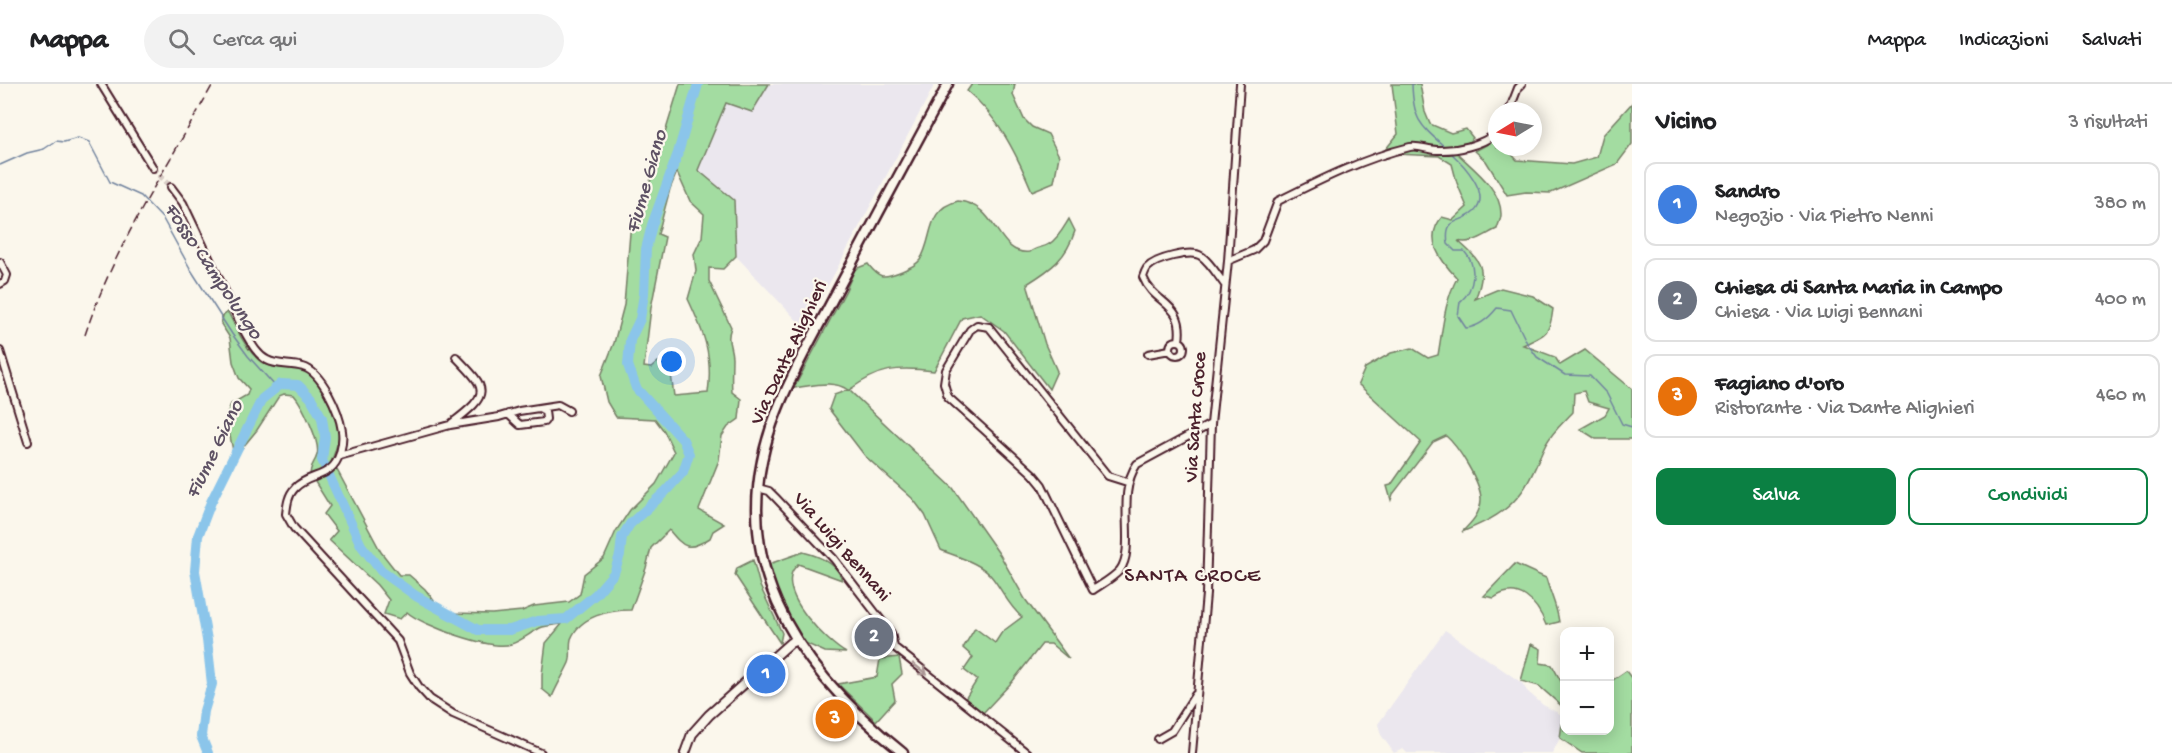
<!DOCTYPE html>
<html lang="it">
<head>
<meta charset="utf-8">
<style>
	:root { --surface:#fff; --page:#f2f2f2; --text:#202124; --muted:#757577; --line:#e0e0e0; --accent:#0b8043 }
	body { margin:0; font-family:"Gochi Hand",sans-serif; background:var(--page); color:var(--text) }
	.controls { position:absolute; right:18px; bottom:18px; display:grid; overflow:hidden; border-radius:12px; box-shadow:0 3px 15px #0003 }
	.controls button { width:54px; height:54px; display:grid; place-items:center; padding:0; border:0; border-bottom:2px solid var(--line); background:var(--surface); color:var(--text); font:30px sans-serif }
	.compass { position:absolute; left:1488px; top:18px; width:54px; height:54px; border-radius:50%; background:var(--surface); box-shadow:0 3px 15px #0003; rotate:260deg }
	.you { position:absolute; left:672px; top:278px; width:21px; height:21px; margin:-15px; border:4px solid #fff; border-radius:50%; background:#1a73e8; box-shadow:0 0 0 9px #1a73e833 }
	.badge { display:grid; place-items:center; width:39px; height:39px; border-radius:50%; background:var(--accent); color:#fff; font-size:20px; font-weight:700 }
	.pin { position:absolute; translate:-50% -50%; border:3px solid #fff; box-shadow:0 2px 6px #0006 }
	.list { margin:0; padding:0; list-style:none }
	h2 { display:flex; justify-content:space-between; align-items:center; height:78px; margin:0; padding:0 24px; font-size:26px }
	h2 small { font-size:20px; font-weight:400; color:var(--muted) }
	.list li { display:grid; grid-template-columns:39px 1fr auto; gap:18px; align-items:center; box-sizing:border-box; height:84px; margin:0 12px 12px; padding:0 12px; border:2px solid var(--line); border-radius:12px }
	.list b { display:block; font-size:22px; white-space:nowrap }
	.list p { margin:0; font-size:20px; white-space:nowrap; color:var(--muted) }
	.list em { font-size:20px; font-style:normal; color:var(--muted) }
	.actions { display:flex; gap:12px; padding:18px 24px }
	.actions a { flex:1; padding:14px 0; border:2px solid var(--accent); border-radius:12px; text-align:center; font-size:21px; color:var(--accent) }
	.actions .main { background:var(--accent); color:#fff }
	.icon { flex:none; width:33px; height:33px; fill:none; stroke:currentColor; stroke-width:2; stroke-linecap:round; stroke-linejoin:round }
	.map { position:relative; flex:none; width:1632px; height:669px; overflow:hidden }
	header { display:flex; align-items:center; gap:36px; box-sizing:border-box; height:84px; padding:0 30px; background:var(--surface); border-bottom:2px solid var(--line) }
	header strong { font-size:28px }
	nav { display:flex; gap:33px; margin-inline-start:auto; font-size:21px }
	.search { width:420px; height:54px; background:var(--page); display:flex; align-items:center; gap:15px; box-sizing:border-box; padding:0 21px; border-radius:33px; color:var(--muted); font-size:22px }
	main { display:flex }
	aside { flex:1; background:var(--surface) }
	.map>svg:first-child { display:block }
	.built { fill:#ebe7ee }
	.green { fill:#a3dca1; stroke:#767e66; stroke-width:1.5; fill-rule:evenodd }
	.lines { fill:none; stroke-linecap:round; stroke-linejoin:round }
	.stream { stroke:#71839e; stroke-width:1.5 }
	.river { stroke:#8bc5ea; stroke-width:10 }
	.minor-tunnel { stroke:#d8ccc5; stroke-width:6; stroke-dasharray:6 3; stroke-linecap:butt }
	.minor-casing { stroke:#4a1f2b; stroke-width:10 }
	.tertiary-casing { stroke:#4a1f2b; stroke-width:12 }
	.secondary-casing { stroke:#4a1f2b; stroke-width:13 }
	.minor { stroke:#fbf7ec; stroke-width:6 }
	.tertiary { stroke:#fbf7ec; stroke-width:8 }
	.secondary { stroke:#fbf7ec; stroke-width:8 }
	.rail { stroke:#4a1f2b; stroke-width:1.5; stroke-dasharray:9 4.5; stroke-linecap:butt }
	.oneway { stroke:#ab9695 }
	.labels { text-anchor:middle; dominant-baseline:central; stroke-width:4.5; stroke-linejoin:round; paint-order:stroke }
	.street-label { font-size:20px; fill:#4a1f2b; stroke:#fbf7ec }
	.water-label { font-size:21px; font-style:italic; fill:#5e5164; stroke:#fbf7ec }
	.neighbourhood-label { font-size:21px; letter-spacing:1.5px; fill:#4a1f2b; stroke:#fbf7ec }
</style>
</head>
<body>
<header>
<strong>Mappa</strong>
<div class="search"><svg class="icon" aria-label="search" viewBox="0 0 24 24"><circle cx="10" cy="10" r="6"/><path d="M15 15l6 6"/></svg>Cerca qui</div>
<nav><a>Mappa</a><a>Indicazioni</a><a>Salvati</a></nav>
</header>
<main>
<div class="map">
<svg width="1632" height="669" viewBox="0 0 1632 669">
	<rect width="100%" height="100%" fill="#fbf7ec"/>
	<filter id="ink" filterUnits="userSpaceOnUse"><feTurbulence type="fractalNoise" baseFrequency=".0167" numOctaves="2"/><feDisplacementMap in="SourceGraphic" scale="12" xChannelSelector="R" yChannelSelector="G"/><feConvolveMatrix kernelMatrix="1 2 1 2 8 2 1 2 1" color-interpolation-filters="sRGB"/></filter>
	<g filter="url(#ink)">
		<!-- built -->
		<path class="built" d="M 769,0 L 935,0 L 805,245 L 736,172 L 734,116 L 698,86 L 726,19 L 752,28 Z
			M 1445,546 L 1522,599 L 1527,607 L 1543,621 L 1562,631 L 1560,654 L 1552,669 L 1407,669 L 1403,665 L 1394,669 L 1381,651 L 1378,640 Z"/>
		<!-- green -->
		<path class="green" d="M 680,0 L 769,0 L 752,28 L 726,19 L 698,86 L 734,116 L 736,172 L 723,185 L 709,184 L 709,197 L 731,243 C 726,257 731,260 732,273 C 732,285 731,296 732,308 L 741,315 L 739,335 L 728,343 L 722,352 L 719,376 L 699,426 L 724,440 L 713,447 L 710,454 C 688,468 684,464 669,446 L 651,464 L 646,484 L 631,526 C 609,526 580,532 571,555 C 569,563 572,572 569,579 C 564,590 557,601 552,613 L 542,605 L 542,590 L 546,559 L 562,540 C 555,541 546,541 540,544 C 530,549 521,557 511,560 C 493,567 421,541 407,528 L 400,535 L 384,530 L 389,516 L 377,501 L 329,456 L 337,447 L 324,430 L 330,422 L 315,398 L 336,384 L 381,468 L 399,491 L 409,491 L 425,505 L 435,518 L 454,529 L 492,530 L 522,527 L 534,522 L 569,518 L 580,510 L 584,490 L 604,474 L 616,447 L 630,426 L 656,400 L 674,368 L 664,347 L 655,335 L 616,333 L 607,318 L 601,292 L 614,259 L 624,221 L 630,149 L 638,123 L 646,111 ZM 677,88 L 690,117 L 704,130 L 702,153 L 694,170 L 696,187 L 688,215 C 704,249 713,270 708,309 L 674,312 L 669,275 L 658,278 L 651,284 L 644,283 L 651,224 L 665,153 L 658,150 L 670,105 Z
			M 972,0 L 1015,0 L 1013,11 L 1024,35 L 1032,43 L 1048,50 L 1059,72 L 1054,98 L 1032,107 C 1017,71 998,32 967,7 Z
			M 1392,0 L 1420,0 L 1425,28 L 1430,40 L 1451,49 L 1466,45 L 1473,54 L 1456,68 C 1472,84 1502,105 1501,131 C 1501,135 1498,141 1497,145 C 1484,151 1472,161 1458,157 C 1481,177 1488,185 1475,215 L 1501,204 L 1533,212 L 1553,225 C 1550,251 1545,251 1523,261 L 1555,273 L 1560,281 L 1585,266 L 1632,305 L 1632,355 L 1596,355 L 1580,345 L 1605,331 L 1609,324 L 1588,318 L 1584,307 L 1574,309 L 1573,328 C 1563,339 1553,347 1546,360 C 1536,380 1530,401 1514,417 C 1500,432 1481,440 1462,448 C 1471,439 1481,429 1481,415 C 1481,399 1458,362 1446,352 L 1433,358 L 1393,410 L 1391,416 L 1387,402 L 1391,401 L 1421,358 L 1358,300 L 1365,284 L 1391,269 L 1412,264 L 1428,274 L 1438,271 C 1443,243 1444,219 1457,194 C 1441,177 1423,155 1442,133 L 1453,136 L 1467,123 L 1457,99 L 1452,80 L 1439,72 L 1395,70 L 1385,66 L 1398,50 Z
			M 1632,19 L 1632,60 L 1617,80 L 1551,109 L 1526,108 L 1507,111 L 1486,77 L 1475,67 L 1497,55 L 1497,63 L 1505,63 L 1517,76 L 1572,80 L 1597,73 L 1603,51 Z
			M 958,117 C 998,120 997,173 1030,168 C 1036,163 1043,164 1049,160 C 1058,155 1064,143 1069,135 L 1075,147 C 1066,175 1051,185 1027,200 L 1045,260 L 1057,287 L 1049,305 L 1004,247 L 980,230 L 962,234 L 934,287 C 897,282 880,284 849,306 L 953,404 L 1000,471 L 1025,515 L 1069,575 L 1051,560 L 1042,560 L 1012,598 L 982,630 L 965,615 L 977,596 L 964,586 L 973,573 L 963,564 L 975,544 L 995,559 L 1002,548 L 1022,533 C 1008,522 1002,505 991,492 C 979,478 957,473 941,466 L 925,431 L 913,415 L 865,372 L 829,325 L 834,311 L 848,306 C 833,295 812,302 794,304 L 846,206 L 855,185 L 868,180 C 872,185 875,190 882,192 C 890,193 915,183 920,176 C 934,154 925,125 958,117 Z
			M 228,228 C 236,244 246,266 261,278 C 273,287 293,281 306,288 C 318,294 339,335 339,348 C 339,360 333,373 329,384 L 310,393 C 310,380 314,381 317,371 C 321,359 302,320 294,311 L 284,310 L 279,312 L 257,346 L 238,369 L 233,367 L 226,332 L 231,320 L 247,311 L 249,305 L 239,294 L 233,278 L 230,254 L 221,240 L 223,232 Z
			M 803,468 C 819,472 838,479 842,496 L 798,480 C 796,483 793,485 792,488 C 782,514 826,557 846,569 L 825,568 L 805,559 L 784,527 L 769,480 Z
			M 753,476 L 760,502 L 782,549 L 780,559 L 735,491 L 737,484 Z
			M 1515,480 L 1546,494 C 1550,509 1557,522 1559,538 L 1546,541 C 1537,518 1518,497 1494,514 L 1484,512 Z
			M 1531,560 L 1541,565 L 1540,579 L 1552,581 L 1564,603 L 1564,624 L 1539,602 L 1521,597 Z
			M 899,573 L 902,590 L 892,600 L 895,616 L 876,637 L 838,600 L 877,593 L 880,575 Z
			M 1626,587 L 1632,595 L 1632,669 L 1582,669 L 1560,654 L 1564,625 L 1564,646 L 1610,646 L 1610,598 Z"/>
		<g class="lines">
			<!-- stream -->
			<path class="stream" d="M 1412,0 C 1413,36 1420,41 1446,64
				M 1450,68 C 1462,79 1493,110 1474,128 C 1459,141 1444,132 1448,160 L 1455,167 L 1464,167 C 1478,182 1475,205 1460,218 L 1458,232 L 1466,244 C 1479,243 1489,234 1497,224 L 1511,226 L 1527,259 L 1537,273 L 1565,291 L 1590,292 L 1607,310 L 1622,340 L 1632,343
				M 0,81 L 27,69 L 44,65 L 56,57 L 64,58 L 78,54 L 89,58 L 110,98 L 141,112 L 163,135 L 191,186 L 232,250 L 248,272 L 276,303"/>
			<!-- river -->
			<path class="river" d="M 208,669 L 201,652 L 204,627 L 212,600 L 207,556 L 195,487 L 198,452 L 211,418 L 262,315 L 281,300 L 298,301 L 311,314 L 322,334 L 325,353 L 322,376 L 361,461 L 381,487 L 416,512 L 478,546 L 510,546 L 537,537 L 566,535 L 596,510 L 614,489 L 620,471 L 622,453 L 630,440 L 665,408 L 683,388 L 689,370 L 683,356 L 636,304 L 628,281 L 630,256 L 640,235 L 644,210 L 646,165 L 652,141 L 678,69 L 698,0"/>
			<!-- minor-tunnel -->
			<path class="minor-tunnel" d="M 153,84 L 171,103"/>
			<!-- minor casing -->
			<g class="minor-casing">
				<path id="minor" d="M 101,0 L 153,84
					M 1509,27 L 1518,4 L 1522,0
					M 171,103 L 183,119 L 244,247 C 250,257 256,270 267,276 C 278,282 291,279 303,283 C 322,288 339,327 342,347 C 343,354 342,362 340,369 C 332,396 310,388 295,404 C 288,411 287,421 286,430 L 294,444 L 398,557 L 410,589 L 419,603 L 430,615 L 453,630 L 541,669
					M 1228,177 L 1254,166 L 1263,157 L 1278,117 C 1320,96 1364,74 1410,63 C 1418,61 1428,66 1437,66 C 1458,67 1481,61 1497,49
					M 0,178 L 7,191 L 5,197 L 0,200
					M1170 264a7 7 0 1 1 14 0a7 7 0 1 1-14 0Z
					M 1179,257 C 1185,218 1154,221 1143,193 C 1144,190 1145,187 1147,184 C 1155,175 1191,165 1201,172 C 1210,178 1218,192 1225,201
					M 0,267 L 28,358
					M 1148,270 L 1170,266
					M 508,330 L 520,341 L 544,338 L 546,335 L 545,327 L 541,325
					M 452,339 C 492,309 487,305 456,273
					M 339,372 L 450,341 L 499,333 L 519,327 L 558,321 L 569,327
					M 1127,398 L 1108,392 L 989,243 L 977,241 L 970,246 L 946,286 L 944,299 L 948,313 L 1033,390 L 1042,401 L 1093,506 C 1102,500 1113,494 1120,486 C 1137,463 1115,411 1137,380 L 1211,340
					M 758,404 L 769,407 L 775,413 L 834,475 L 891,549 L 894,563 L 1027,669
					M 1158,655 L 1172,647 L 1195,611
					M 1192,669 L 1206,510 L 1211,340 L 1228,177 L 1240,0"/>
			</g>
			<!-- tertiary casing -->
			<g class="tertiary-casing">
				<path id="tertiary" d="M 685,669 L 692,650 L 709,631 L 790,559 L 797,556"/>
			</g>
			<!-- secondary casing -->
			<g class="secondary-casing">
				<path id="secondary" d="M 903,669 C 792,581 720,470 777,327 C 793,286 816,248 836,209 C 873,139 910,70 948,0"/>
			</g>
			<!-- minor -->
			<use href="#minor" class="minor"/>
			<!-- tertiary -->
			<use href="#tertiary" class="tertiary"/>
			<!-- secondary -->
			<use href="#secondary" class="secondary"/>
			<!-- rail -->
			<path class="rail" d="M 85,251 C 114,162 168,82 213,0"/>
		</g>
		<!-- one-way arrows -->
		<defs><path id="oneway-shaft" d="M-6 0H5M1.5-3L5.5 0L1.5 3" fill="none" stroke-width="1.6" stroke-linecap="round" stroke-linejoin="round" transform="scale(1.5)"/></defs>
		<use class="oneway" href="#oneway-shaft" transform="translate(920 585) rotate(38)"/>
	</g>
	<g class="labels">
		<!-- street labels -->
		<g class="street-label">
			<text transform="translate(790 269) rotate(-65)">Via Dante Alighieri</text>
			<text transform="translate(1197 333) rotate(-86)">Via Santa Croce</text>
			<text transform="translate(841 464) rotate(49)">Via Luigi Bennani</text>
		</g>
		<!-- water labels -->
		<g class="water-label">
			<text transform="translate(648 98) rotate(-74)">Fiume Giano</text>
			<text transform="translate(212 188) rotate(56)">Fosso Campolungo</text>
			<text transform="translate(216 366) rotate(-64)">Fiume Giano</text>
		</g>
		<!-- neighbourhood labels -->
		<g class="neighbourhood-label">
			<text x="1193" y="493">SANTA CROCE</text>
		</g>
	</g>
</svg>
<div class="controls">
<button>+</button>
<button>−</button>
</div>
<svg class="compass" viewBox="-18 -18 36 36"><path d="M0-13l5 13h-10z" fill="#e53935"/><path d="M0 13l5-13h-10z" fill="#757577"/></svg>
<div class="you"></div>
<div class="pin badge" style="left:766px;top:590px;background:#3f7fe0">1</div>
<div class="pin badge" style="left:874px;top:553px;background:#6b7280">2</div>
<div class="pin badge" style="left:835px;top:635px;background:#e8710a">3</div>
</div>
<aside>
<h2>Vicino<small>3 risultati</small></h2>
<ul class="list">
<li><span class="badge" style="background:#3f7fe0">1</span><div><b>Sandro</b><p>Negozio · Via Pietro Nenni</p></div><em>380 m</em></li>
<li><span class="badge" style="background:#6b7280">2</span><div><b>Chiesa di Santa Maria in Campo</b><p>Chiesa · Via Luigi Bennani</p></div><em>400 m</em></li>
<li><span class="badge" style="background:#e8710a">3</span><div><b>Fagiano d'oro</b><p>Ristorante · Via Dante Alighieri</p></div><em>460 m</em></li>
</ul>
<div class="actions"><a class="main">Salva</a><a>Condividi</a></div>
</aside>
</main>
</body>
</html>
